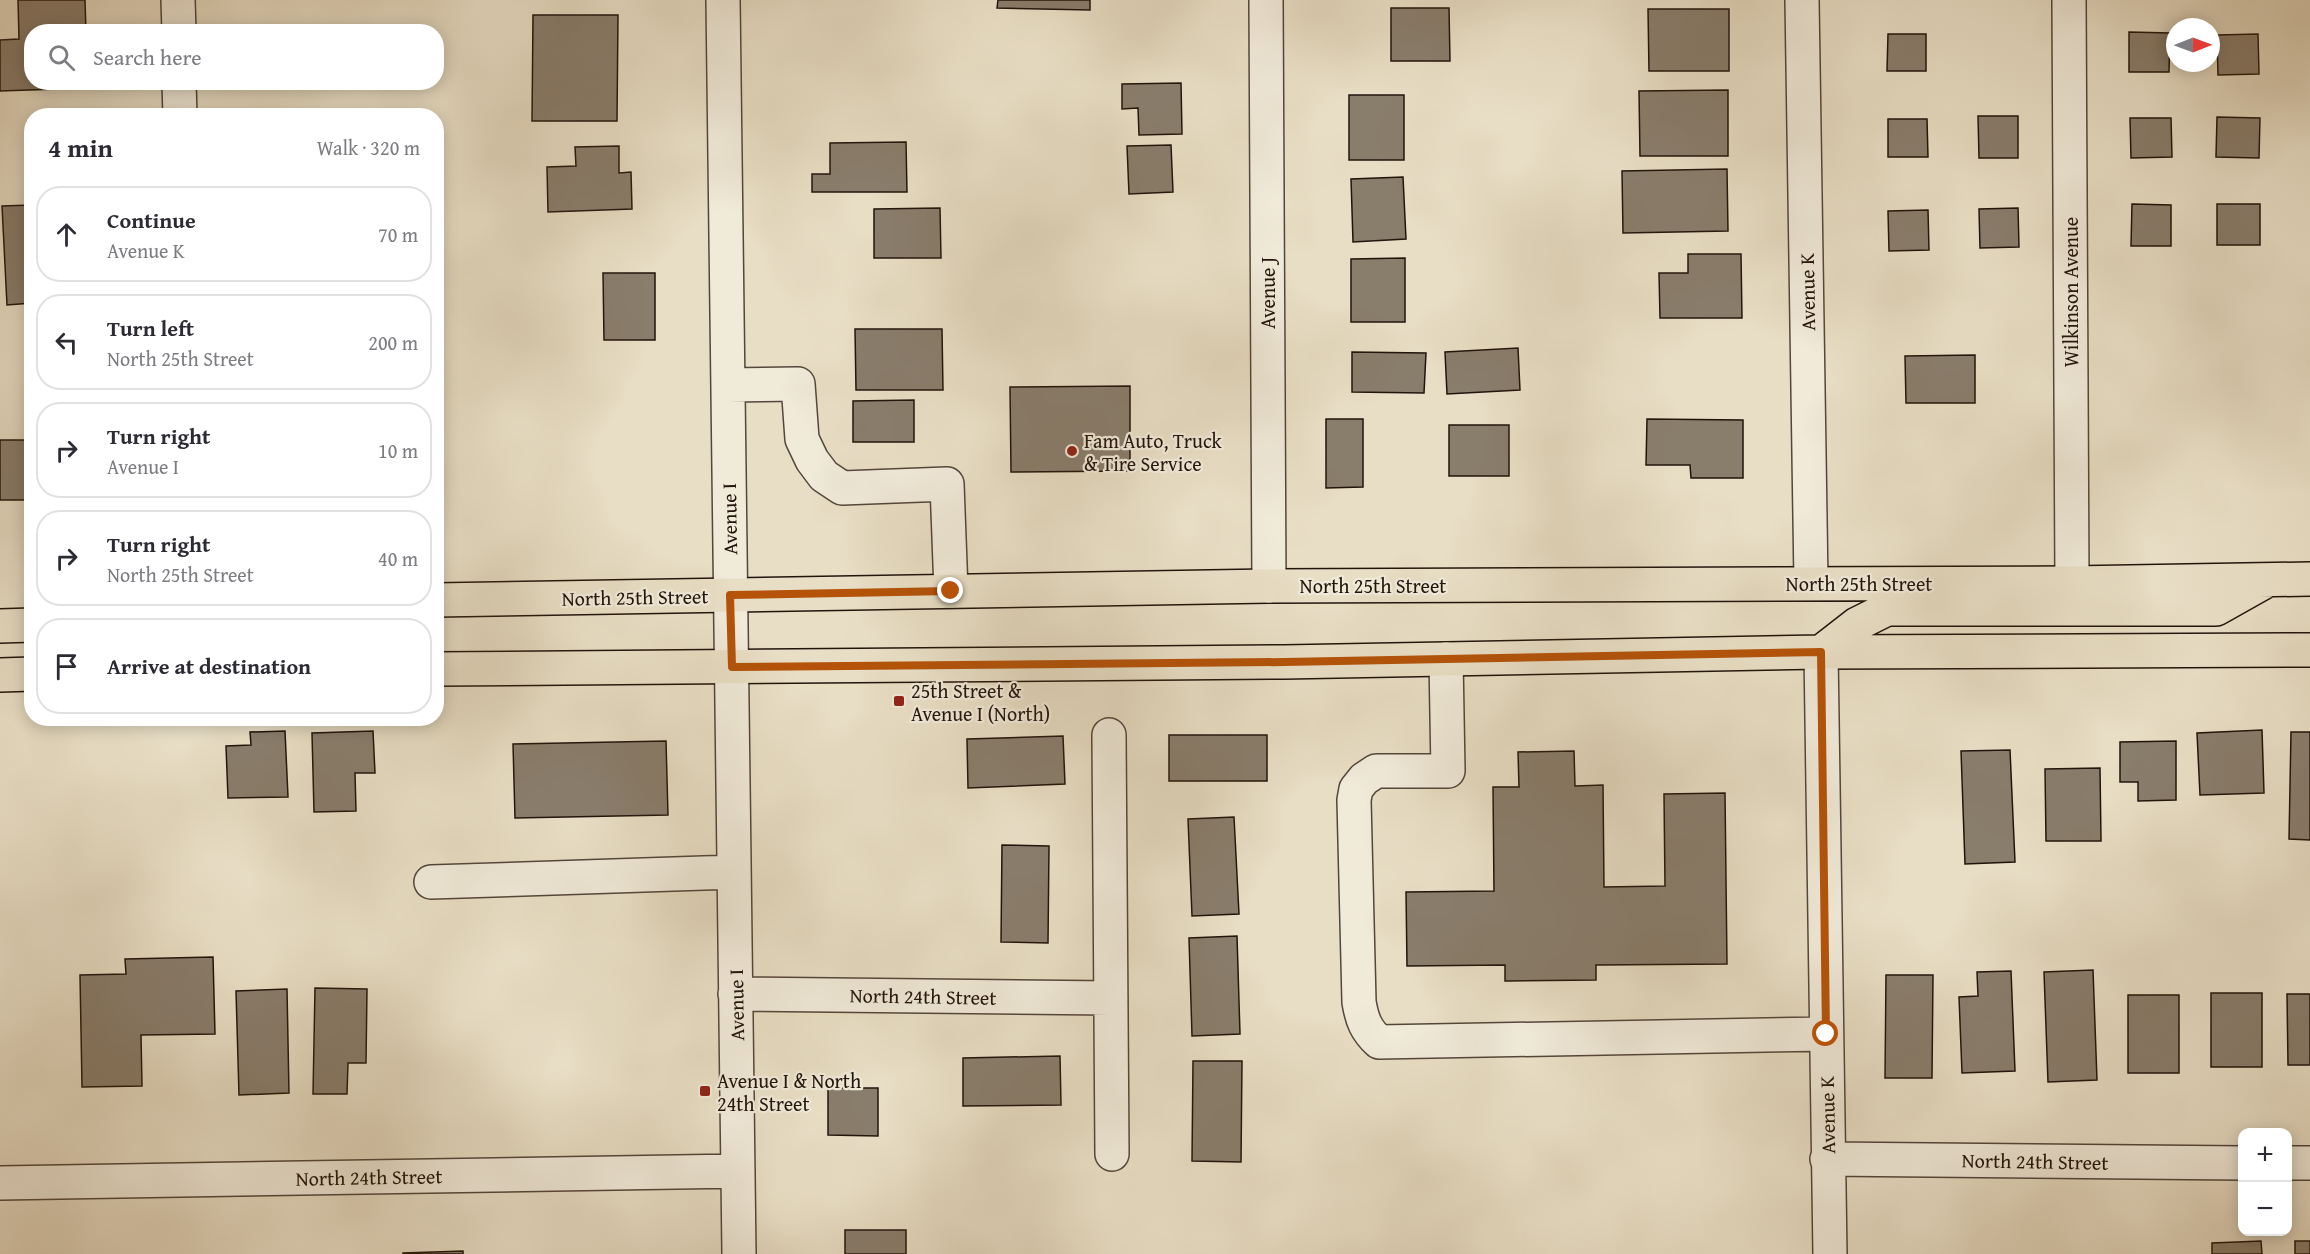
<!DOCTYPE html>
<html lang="en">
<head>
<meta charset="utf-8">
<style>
	:root { --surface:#fff; --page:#f7f7f7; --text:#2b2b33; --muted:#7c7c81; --line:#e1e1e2 }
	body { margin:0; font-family:"Gentium Book Plus",serif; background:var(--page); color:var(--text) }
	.controls { position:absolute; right:18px; bottom:18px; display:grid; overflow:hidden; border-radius:12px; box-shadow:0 3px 15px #0003 }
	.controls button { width:54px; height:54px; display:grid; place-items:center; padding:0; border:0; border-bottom:2px solid var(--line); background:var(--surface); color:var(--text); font:30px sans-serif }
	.compass { position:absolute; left:2166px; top:18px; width:54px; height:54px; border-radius:50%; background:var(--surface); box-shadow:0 3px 15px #0003; rotate:89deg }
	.stop { position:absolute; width:18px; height:18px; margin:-14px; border:4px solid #b45309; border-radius:50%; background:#fff }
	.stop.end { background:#b45309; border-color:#fff; box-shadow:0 2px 6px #0008 }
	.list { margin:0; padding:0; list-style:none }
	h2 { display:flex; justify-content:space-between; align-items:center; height:78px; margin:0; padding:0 24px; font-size:26px }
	h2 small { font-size:20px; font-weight:400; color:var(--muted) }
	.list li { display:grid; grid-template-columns:39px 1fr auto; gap:18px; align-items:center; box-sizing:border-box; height:96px; margin:0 12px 12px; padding:0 12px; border:2px solid var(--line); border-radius:24px }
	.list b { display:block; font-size:22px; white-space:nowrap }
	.list p { margin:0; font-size:20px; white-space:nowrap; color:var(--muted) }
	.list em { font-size:20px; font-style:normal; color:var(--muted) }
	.icon { flex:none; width:33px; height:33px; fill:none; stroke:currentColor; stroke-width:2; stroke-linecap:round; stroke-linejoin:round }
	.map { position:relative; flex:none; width:2310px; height:1254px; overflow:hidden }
	.search { position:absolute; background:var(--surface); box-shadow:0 3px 15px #0003; left:24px; top:24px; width:420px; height:66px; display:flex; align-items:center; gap:15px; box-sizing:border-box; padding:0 21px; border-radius:24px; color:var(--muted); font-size:22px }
	.panel { position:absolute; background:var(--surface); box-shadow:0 3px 15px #0003; left:24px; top:108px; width:420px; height:618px; border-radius:24px }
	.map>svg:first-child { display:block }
	.building { fill:#897d6c; stroke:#22140b; stroke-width:1.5 }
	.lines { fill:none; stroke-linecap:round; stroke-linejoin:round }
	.minor-casing { stroke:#54463a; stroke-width:36 }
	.major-casing { stroke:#22140b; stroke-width:36 }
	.minor { stroke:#f0ead9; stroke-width:33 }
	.major { stroke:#e8dec5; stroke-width:33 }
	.route { stroke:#b45309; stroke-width:8 }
	.poi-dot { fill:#8f2418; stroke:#f0ead9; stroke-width:2 }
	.labels { text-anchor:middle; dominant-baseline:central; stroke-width:4.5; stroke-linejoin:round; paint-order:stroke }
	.street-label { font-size:20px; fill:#22140b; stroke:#f0ead9 }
	.poi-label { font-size:20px; fill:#22140b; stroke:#f0ead9; text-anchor:start }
</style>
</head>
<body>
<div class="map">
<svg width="2310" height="1254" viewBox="0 0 2310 1254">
	<rect width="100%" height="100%" fill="#e8dec5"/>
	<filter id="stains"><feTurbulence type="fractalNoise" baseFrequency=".00333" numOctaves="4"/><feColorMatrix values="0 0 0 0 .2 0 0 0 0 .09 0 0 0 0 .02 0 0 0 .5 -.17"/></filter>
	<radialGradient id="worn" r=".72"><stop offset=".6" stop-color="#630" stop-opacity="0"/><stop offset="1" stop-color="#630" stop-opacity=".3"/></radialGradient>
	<!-- building -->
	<path class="building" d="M 18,0 L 85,0 L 86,32 L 32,32 L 32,82 L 87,82 L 87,88 L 0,91 L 0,40 L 19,39 Z
		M 998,0 L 1090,0 L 1090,10 L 997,8 Z
		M 1391,8 L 1449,8 L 1450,61 L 1391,61 Z
		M 1648,9 L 1729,9 L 1729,71 L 1649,71 Z
		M 533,15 L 618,15 L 617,121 L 532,121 Z
		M 2129,32 L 2170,33 L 2169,72 L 2129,72 Z
		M 1888,34 L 1926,34 L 1926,71 L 1887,71 Z
		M 2258,34 L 2259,74 L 2218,75 L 2217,35 Z
		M 1181,83 L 1182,134 L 1139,135 L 1138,108 L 1122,109 L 1122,84 Z
		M 1728,90 L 1728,156 L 1640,156 L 1639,91 Z
		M 1349,95 L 1404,95 L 1404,160 L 1349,160 Z
		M 1978,116 L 2018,116 L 2018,158 L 1979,158 Z
		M 2217,117 L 2260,118 L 2259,158 L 2216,157 Z
		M 2130,118 L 2171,118 L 2172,157 L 2131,158 Z
		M 1888,119 L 1927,119 L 1928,157 L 1888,157 Z
		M 27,122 L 32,122 L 32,180 L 31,180 Z
		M 906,142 L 907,192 L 812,192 L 812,174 L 830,174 L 830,143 Z
		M 1171,145 L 1173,192 L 1129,194 L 1127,146 Z
		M 619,146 L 619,173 L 631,172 L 632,209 L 548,212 L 547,167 L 576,166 L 575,147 Z
		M 1727,169 L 1728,231 L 1623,233 L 1622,171 Z
		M 1403,177 L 1406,239 L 1353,242 L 1351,179 Z
		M 2132,204 L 2171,205 L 2171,246 L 2131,246 Z
		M 2217,204 L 2260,204 L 2260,245 L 2217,245 Z
		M 32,205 L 32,303 L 7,305 L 2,206 Z
		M 940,208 L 941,258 L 874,258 L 874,209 Z
		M 2018,208 L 2019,247 L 1980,248 L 1979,209 Z
		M 1928,210 L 1929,250 L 1889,251 L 1888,211 Z
		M 1688,254 L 1741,254 L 1742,318 L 1660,318 L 1659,273 L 1688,273 Z
		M 1405,258 L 1405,322 L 1351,322 L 1351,259 Z
		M 603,273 L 655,273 L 655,340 L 604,340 Z
		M 855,329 L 942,329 L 943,390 L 856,390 Z
		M 1518,348 L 1520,390 L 1447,394 L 1445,352 Z
		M 1352,352 L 1426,353 L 1424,393 L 1352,392 Z
		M 1975,355 L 1975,403 L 1906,403 L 1905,356 Z
		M 1130,386 L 1130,471 L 1011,472 L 1010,387 Z
		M 914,400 L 914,442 L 853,442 L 853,401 Z
		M 1326,419 L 1363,419 L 1363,487 L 1326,488 Z
		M 1647,419 L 1743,420 L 1743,478 L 1691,478 L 1690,465 L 1646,465 Z
		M 1449,425 L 1509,425 L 1509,476 L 1449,476 Z
		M 0,440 L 32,440 L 32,500 L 0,500 Z
		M 2262,730 L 2264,793 L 2200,795 L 2197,733 Z
		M 285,731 L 288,797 L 228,798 L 226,746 L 251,745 L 250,732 Z
		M 373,731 L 375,773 L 355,773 L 356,811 L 314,812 L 312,733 Z
		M 2291,732 L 2310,732 L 2310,840 L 2289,839 Z
		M 1169,735 L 1267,735 L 1267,781 L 1169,781 Z
		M 1063,736 L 1065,784 L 968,788 L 967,739 Z
		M 666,741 L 668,815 L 515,818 L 513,744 Z
		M 2176,741 L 2176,800 L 2138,801 L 2138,782 L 2120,782 L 2120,742 Z
		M 2010,750 L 2015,862 L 1965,864 L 1961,751 Z
		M 1574,751 L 1575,786 L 1603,785 L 1604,887 L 1665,886 L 1664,794 L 1725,793 L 1727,964 L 1596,965 L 1596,980 L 1505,981 L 1505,965 L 1407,966 L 1406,892 L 1494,891 L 1493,787 L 1519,787 L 1518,752 Z
		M 2100,768 L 2101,841 L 2046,841 L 2045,769 Z
		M 1234,817 L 1239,914 L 1192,916 L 1188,819 Z
		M 1002,845 L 1049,846 L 1048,943 L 1001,942 Z
		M 1237,936 L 1240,1034 L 1192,1036 L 1189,938 Z
		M 213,957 L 215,1034 L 141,1035 L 142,1086 L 82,1087 L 80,975 L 126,974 L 125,959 Z
		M 2093,970 L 2097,1080 L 2048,1082 L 2044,972 Z
		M 2011,971 L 2015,1071 L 1962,1073 L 1959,997 L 1978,996 L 1977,972 Z
		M 1886,975 L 1933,975 L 1932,1078 L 1885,1078 Z
		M 315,988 L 367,989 L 366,1063 L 348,1063 L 347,1094 L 313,1094 Z
		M 287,989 L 289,1093 L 239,1095 L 236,991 Z
		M 2211,993 L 2262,993 L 2262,1067 L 2211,1067 Z
		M 2287,994 L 2310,994 L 2310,1065 L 2288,1065 Z
		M 2128,995 L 2179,995 L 2179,1073 L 2128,1073 Z
		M 1060,1056 L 1061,1105 L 963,1106 L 963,1058 Z
		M 1193,1061 L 1242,1061 L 1241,1162 L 1192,1161 Z
		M 828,1088 L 878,1088 L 878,1136 L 828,1135 Z
		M 845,1230 L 906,1230 L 906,1254 L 845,1254 Z
		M 2261,1241 L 2262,1254 L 2212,1254 L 2212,1243 Z
		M 2295,1241 L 2310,1241 L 2310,1254 L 2295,1254 Z
		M 463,1251 L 463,1254 L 403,1254 L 403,1253 Z"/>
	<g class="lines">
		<!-- minor casing -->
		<g class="minor-casing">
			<path id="minor" d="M 178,0 L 179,32
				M 723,0 L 739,1254
				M 1266,0 L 1269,586
				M 1802,0 L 1811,583
				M 2069,0 L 2072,583
				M 179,82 L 180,116
				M 728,385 L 798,384 L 802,439 L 812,460 L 824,476 L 842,488 L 947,484 L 951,591
				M 1821,652 L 1830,1254
				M 1446,659 L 1448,771 L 1376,771 L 1364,779 L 1356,789 L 1354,800 L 1359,1002 C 1362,1020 1366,1030 1379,1042 L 1826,1034
				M 1109,735 L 1112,1154
				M 431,882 L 734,872
				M 735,994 L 1111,998
				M 1827,1159 L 2242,1163
				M 2288,1163 L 2310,1163
				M 0,1183 L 738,1171"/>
		</g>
		<!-- major casing -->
		<g class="major-casing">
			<path id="major" d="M 436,600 L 1269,586 L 2072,583 L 2310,579
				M 0,626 L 32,625
				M 1821,652 L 1857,624 L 1887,609 L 2216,609 L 2264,582
				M 436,669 L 1284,662 L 1821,652 L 2310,650
				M 0,675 L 32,674"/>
		</g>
		<!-- minor -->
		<use href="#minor" class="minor"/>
		<!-- major -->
		<use href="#major" class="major"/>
	</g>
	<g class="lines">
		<!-- route -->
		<path class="route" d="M 951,591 L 730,595 L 732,667 L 1284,662 L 1821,652 L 1826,1034"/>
	</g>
	<!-- markers -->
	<g class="poi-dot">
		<circle cx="1072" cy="451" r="6"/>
		<rect x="893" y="695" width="12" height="12" rx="3"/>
		<rect x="699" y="1085" width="12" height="12" rx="3"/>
	</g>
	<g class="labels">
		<!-- street labels -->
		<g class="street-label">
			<text transform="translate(1807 292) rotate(-91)">Avenue K</text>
			<text transform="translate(2070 292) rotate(-90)">Wilkinson Avenue</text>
			<text transform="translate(1267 293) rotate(-90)">Avenue J</text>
			<text transform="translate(729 519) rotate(-91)">Avenue I</text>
			<text x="1859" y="583">North 25th Street</text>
			<text x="1373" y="585">North 25th Street</text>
			<text transform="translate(635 597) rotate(-1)">North 25th Street</text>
			<text transform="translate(923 996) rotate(1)">North 24th Street</text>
			<text transform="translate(736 1005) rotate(-91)">Avenue I</text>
			<text transform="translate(1827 1115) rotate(-91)">Avenue K</text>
			<text transform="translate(2035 1161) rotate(1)">North 24th Street</text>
			<text transform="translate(369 1177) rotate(-1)">North 24th Street</text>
		</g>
		<!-- poi labels -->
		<g class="poi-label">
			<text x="1084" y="440">Fam Auto, Truck<tspan x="1084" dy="23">&amp; Tire Service</tspan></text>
			<text x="911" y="690">25th Street &amp;<tspan x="911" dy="23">Avenue I (North)</tspan></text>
			<text x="717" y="1080">Avenue I &amp; North<tspan x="717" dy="23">24th Street</tspan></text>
		</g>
	</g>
	<rect width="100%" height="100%" filter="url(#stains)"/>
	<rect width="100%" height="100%" fill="url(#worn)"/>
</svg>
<div class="controls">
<button>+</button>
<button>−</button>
</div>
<svg class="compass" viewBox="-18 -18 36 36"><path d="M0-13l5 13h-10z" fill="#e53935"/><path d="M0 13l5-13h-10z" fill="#7c7c81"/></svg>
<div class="stop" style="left:1826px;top:1034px"></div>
<div class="stop end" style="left:951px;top:591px"></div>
<div class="search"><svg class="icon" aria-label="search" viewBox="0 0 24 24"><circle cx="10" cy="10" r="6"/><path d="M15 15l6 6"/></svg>Search here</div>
<section class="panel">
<h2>4 min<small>Walk · 320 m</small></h2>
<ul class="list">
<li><svg class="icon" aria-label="ahead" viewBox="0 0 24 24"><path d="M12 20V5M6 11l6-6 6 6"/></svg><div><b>Continue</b><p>Avenue K</p></div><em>70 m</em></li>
<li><svg class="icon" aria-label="left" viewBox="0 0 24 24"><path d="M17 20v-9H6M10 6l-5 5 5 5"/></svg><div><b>Turn left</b><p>North 25th Street</p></div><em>200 m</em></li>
<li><svg class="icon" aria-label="right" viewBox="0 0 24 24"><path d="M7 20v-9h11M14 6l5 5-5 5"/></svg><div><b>Turn right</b><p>Avenue I</p></div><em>10 m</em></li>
<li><svg class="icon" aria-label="right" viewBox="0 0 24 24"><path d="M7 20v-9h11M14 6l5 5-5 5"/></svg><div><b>Turn right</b><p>North 25th Street</p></div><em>40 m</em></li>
<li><svg class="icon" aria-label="arrive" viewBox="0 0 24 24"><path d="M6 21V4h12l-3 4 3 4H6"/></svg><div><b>Arrive at destination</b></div></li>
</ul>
</section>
</div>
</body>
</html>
